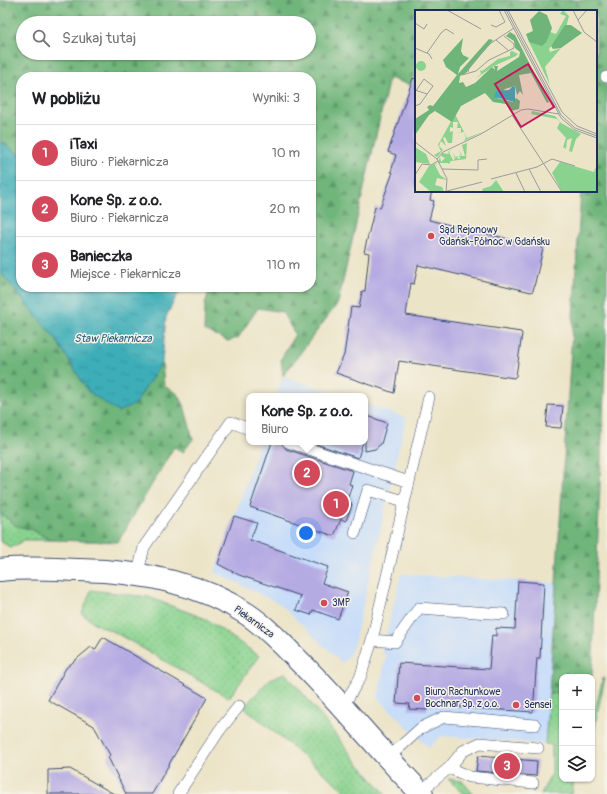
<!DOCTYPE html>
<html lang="pl">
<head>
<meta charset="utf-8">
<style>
	:root { --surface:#fff; --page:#f6f6f6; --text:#202124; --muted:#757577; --line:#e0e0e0; --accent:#d1495b }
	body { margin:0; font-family:Pangolin,sans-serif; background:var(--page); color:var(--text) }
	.controls { position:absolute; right:12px; bottom:12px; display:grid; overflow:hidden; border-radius:8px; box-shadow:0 1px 3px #0004 }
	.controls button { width:36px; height:36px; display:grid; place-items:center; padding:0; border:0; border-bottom:1px solid var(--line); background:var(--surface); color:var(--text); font:20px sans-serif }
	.you { position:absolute; left:306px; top:533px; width:14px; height:14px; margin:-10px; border:3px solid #fff; border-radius:50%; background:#1a73e8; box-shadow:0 0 0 6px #1a73e833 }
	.badge { display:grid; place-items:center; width:26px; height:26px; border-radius:50%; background:var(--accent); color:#fff; font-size:13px; font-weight:700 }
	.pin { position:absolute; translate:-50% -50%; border:2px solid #fff; box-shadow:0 1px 4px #0006 }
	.popup { position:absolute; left:246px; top:393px; width:122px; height:52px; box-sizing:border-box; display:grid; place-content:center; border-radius:8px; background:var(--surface); filter:drop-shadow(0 1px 3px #0005); font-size:13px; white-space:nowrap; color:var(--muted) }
	.popup b { font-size:15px; color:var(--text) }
	.popup::after { content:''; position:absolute; left:50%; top:100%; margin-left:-8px; border:8px solid transparent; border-top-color:var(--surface) }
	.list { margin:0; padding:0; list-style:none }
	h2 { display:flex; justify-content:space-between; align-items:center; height:52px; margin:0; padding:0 16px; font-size:17px }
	h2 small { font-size:13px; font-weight:400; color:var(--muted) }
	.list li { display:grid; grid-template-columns:26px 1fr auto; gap:12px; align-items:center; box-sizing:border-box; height:56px; padding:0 16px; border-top:1px solid var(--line) }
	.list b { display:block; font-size:15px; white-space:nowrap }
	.list p { margin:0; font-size:13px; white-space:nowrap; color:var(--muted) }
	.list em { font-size:13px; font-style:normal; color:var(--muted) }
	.icon { flex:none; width:22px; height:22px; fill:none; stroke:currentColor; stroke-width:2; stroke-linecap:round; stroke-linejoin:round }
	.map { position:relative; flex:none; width:607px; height:794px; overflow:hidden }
	.search { position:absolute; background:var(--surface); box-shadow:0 1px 3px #0004; left:16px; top:16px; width:300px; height:44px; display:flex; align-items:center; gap:10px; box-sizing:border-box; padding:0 14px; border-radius:22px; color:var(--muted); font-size:15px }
	.panel { position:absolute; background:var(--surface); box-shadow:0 1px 3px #0004; left:16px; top:72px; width:300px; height:220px; border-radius:16px }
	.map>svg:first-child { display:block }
	.built { fill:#c7ddf9 }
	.grass { fill:url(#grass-dots); stroke:#528176 }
	.forest { fill:url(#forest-firs); stroke:#45726c; fill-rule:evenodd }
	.water { fill:url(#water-ripples); stroke:#2c6e8a }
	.building { fill:#b5abe3 }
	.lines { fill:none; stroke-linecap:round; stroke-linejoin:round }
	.lane-casing { stroke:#3a4a6e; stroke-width:12 }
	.secondary-casing { stroke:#3a4a6e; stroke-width:24 }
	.lane { stroke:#fff; stroke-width:11 }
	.secondary { stroke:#fff; stroke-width:22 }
	.poi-dot { fill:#d1495b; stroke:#f7f3e8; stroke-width:1.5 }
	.labels { text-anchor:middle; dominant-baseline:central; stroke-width:3; stroke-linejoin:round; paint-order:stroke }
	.poi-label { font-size:10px; fill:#1b2f5e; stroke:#f7f3e8; text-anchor:start }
	.street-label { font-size:10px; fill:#1b2f5e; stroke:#f7f3e8 }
	.water-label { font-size:11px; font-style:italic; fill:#275b7d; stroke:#f7f3e8 }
	.inset-road { fill:none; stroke:#989c9d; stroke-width:1 }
	.view { fill:#c2185b; fill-opacity:0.15; stroke:#c2185b; stroke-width:2 }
	.inset-edge { fill:none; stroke:#1b2f5e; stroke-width:2 }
</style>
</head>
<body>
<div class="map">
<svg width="607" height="794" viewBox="0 0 607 794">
	<defs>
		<pattern id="grass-dots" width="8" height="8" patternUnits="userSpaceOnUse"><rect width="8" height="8" fill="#8ad38f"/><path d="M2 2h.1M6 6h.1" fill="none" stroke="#76b57e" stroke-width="1.8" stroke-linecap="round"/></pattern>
		<pattern id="forest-firs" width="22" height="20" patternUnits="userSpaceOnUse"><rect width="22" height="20" fill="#6fb57a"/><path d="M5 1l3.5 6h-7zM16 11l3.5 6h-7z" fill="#5a9467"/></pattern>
		<pattern id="water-ripples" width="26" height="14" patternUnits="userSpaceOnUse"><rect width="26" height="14" fill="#3dadb7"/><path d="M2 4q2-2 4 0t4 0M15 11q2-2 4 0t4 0" fill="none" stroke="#328d98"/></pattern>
	</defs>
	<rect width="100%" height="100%" fill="#f7f3e8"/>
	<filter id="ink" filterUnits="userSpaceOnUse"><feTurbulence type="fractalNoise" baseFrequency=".025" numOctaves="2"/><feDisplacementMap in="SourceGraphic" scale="8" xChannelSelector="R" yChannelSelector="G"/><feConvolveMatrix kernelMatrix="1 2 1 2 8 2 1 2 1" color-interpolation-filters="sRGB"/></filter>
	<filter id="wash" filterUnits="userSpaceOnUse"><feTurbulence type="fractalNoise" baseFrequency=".012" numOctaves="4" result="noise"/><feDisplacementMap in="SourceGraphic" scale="16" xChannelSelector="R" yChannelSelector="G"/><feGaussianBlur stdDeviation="0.9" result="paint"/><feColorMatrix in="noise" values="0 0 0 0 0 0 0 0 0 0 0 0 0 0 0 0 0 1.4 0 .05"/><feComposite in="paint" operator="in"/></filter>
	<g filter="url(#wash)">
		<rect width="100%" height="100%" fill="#ece4c7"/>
		<!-- built -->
		<path class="built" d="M 283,376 L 342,396 L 276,396 Z
			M 365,404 L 406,418 L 355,640 L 349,656 L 342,663 L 280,604 L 215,572 L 260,442 L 365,442 Z
			M 401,574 L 556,583 L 545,744 L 441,736 L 429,748 L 378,698 L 386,654 L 381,654 Z"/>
		<!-- grass -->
		<path class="grass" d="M 0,513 L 17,526 L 31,529 L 50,540 L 24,540 L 11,548 L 0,541 Z
			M 91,590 L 148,597 L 206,619 L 259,656 L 229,698 L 116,633 L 96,624 L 82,614 Z
			M 285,673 C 321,712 349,757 386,794 L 349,794 L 244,707 L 270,679 Z
			M 603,678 L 605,678 L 592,739 L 592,722 Z
			M 562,693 L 562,779 L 574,779 L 572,794 L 541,794 L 552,773 L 552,745 L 545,744 L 549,694 Z
			M 448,779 L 462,781 L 473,794 L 463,794 Z"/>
		<!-- forest -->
		<path class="forest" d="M 0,0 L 607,0 L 607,318 L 592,677 L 562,677 L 562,693 L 549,694 L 581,191 L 596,191 L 596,11 L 416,11 L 416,87 L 389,78 L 338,303 L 283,376 L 281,359 L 295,334 L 282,312 L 258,308 L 238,338 L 228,341 L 204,330 L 205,304 L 210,287 L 311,287 L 311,77 L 21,77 L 21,156 L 0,141 ZM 23,23 L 309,23 L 309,53 L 23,53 Z
			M 0,272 L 55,338 L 88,391 L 135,404 L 162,362 L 164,386 L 178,394 L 184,405 L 193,439 L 183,452 L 174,447 L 118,542 L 50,540 L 31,529 L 17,526 L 0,513 Z"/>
		<!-- water -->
		<path class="water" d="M 0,141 L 21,156 L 21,287 L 185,287 L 176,297 L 166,317 L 162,362 L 135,404 L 118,412 L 88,391 L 55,338 L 0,272 Z"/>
		<g id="blocks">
			<!-- building -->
			<path class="building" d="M 413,78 L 416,79 L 416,191 L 432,191 L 430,200 L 434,201 L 429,220 L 542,247 L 543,249 L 533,291 L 531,292 L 418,265 L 414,284 L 411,283 L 406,315 L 521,332 L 522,334 L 516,376 L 514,378 L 399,361 L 394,393 L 336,373 L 344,355 L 351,307 L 359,308 L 362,291 L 365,291 L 369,253 L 364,252 L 375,207 L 380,208 L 393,172 L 391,172 L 396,155 L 388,152 Z
				M 548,405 L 563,406 L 561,428 L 546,427 Z
				M 365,415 L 387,423 L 381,444 L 375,449 L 365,451 Z
				M 272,442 L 281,442 L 286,449 L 353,471 L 349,484 L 352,485 L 346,503 L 352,504 L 346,521 L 341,519 L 334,536 L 250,507 Z
				M 310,442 L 363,442 L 358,458 Z
				M 234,516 L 257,523 L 250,540 L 328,567 L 322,583 L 348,592 L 338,619 L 313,610 L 311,615 L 296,610 L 301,596 L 239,575 L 218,564 Z
				M 518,581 L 544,583 L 540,658 L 537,658 L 533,712 L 428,705 L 427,710 L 409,709 L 410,704 L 396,703 L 399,663 L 489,669 L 492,635 L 496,636 L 496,628 L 515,629 Z
				M 103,637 L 207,698 L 152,794 L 126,794 L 108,757 L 110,755 L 94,726 L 48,700 L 66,668 L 91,647 L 95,650 Z
				M 478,756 L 537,761 L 536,776 L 476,771 Z
				M 70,769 L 114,794 L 48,794 L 48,770 Z"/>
		</g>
	</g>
	<g filter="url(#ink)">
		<use href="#blocks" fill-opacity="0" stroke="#3a4a6e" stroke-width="1"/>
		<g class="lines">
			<!-- lane casing -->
			<g class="lane-casing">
				<path id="lane" d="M 606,77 L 607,77
					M 288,442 L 409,482
					M 355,533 L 368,490 L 404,501
					M 138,573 L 144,547 L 231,422 L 249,429
					M 372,640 L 395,642 L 419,608 L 504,614
					M 343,706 L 360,678 L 372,640 L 429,397
					M 389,757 L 421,728 L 444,717 L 535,725
					M 449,768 L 463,751 L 480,743 L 538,748
					M 420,792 L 449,768 L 470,777 L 533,783
					M 178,794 L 219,731 L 239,706"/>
			</g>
			<!-- secondary casing -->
			<g class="secondary-casing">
				<path id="secondary" d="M 0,570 C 26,567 53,569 79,570 C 137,571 197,581 247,614 C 268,628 285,647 303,665 C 344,706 381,753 422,794"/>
			</g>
			<!-- lane -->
			<use href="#lane" class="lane"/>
			<!-- secondary -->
			<use href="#secondary" class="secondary"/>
		</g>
	</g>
	<!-- markers -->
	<g class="poi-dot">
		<circle cx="431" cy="236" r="4"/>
		<circle cx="324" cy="603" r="4"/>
		<circle cx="417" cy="698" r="4"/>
		<circle cx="516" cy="705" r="4"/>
	</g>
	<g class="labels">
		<!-- poi labels -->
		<g class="poi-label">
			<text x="439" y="230">Sąd Rejonowy<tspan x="439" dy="12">Gdańsk-Północ w Gdańsku</tspan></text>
			<text x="332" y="603">3MP</text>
			<text x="425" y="692">Biuro Rachunkowe<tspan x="425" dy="12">Bochnar Sp. z o.o.</tspan></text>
			<text x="524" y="705">Sensei</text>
		</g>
		<!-- street labels -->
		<g class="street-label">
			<text transform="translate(254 622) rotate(36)">Piekarnicza</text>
		</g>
		<!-- water labels -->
		<g class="water-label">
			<text x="113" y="338">Staw Piekarnicza</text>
		</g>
	</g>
	<!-- overview -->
	<g transform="translate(415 10)">
		<rect width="182" height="182" fill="#ece4c7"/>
		<path d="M 148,0 L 154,6 L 152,14 L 134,39 L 135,42 L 146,38 L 130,57 L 135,75 L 114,32 L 132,31 L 135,22 L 141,24 L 151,6 L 145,4 ZM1 56a5 5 0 1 1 10 0a5 5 0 1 1-10 0ZM 117,101 L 140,106 L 146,113 L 166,124 L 161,129 L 157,142 L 154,141 L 157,128 L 152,130 L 151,139 L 148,137 L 151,128 L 142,118 L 145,112 L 142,109 L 116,104 ZM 40,104 L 52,128 L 70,121 L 49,131 L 51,128 L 49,122 L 42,123 L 46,122 L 46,118 L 42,118 L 43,112 L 38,112 L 38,118 L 35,117 L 35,122 L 38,121 L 37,133 L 33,133 L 30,127 L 28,128 L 31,136 L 26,131 L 24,136 L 28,140 L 22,147 L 19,145 L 26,141 L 23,135 ZM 52,133 L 51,149 L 36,151 L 34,154 L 33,153 L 24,153 L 23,152 L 25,147 L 26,152 L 30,148 L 26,146 L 27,143 L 34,144 L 33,142 L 36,140 L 34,142 L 38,150 L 40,149 L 38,143 L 41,148 L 41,147 L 43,146 L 42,149 L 46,148 L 43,146 L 46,146 L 44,140 L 47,146 L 50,146 L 47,135 ZM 22,153 L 20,155 L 25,165 L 32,170 L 22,168 L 20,175 L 27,177 L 29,182 L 16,182 L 4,172 L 14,156 ZM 81,170 L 89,182 L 68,182 L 67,179 L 76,176 Z" fill="#8ad38f"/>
		<path d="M 124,1 L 132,5 L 137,18 L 132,31 L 127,36 L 114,32 L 111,24 L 118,21 L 115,10 ZM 150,15 L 156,15 L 167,23 L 146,38 L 138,39 L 136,36 ZM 95,22 L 100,25 L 134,92 L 132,93 L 116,63 L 104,65 L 108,85 L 105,81 L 102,85 L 100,76 L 90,79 L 82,88 L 98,92 L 101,88 L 105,91 L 104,99 L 96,101 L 91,94 L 78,92 L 70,83 L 46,96 L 37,112 L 20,101 L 14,105 L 0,125 L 0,109 L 14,100 L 12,97 L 15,95 L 18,96 L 42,65 L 31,57 L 28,50 L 48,28 L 46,41 L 48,45 L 54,48 L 45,57 L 43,64 L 74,29 L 78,30 L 51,63 L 45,66 L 44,73 L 48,72 L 51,77 L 60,73 L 77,57 L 80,60 L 79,56 L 83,56 L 82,61 L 104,47 L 105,42 L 100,38 L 99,31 L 91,26 Z" fill="#6fb57a"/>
		<path d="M 100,39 L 97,41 L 103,44 L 101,46 L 79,56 L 60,69 L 66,64 L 65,60 L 67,61 L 83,49 L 95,46 L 95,42 ZM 0,137 L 11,144 L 15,154 L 0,152 ZM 145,152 L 179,162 L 182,154 L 182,182 L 147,182 L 137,163 Z" fill="#8ad38f"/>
		<path d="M 98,76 L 100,77 L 100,92 L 79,87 L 81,81 L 94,80 Z" fill="#3dadb7"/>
		<path class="inset-road" d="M 32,0 L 66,19M 89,0 L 146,108 L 160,120 L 182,128M 91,0 L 146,105 L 160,118 L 182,126M 93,0 L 147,102 L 162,116 L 182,124M 158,0 L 169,22 L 182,32M 163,10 L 172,0M 0,13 L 9,19 L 12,14M 76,15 L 81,17 L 90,12 L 84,0M 81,30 L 94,41M 0,38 L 14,44 L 17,49M 12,43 L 26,23 L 31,19 L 39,24M 53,62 L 54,57 L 76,33 L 99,18M 47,65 L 61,61 L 74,50 L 99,38 L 99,34 L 89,26M 0,80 L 12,84M 0,82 L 9,69 L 18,76 L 5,94 L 0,96M 97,105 L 147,182M 0,132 L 22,149 L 32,169 L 31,182M 22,149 L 28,142 L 66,124 L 106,100 L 113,99 L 144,104M 27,159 L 63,160 L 63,150 L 72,149M 114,159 L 126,182M 101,163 L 110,182M 0,165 L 7,154 L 16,155 L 23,151M 76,169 L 122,157 L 137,149 L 160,156M 32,181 L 67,172"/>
		<path class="view" d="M 113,54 L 139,97 L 106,117 L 80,74 Z"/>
		<rect width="182" height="182" class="inset-edge"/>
	</g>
</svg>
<div class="controls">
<button>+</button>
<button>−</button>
<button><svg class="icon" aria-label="layers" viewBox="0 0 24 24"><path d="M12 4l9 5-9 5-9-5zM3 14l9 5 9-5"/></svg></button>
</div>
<div class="you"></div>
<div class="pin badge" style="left:336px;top:504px">1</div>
<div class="pin badge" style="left:307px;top:473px">2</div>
<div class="popup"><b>Kone Sp. z o.o.</b>Biuro</div>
<div class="pin badge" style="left:507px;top:766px">3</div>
<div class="search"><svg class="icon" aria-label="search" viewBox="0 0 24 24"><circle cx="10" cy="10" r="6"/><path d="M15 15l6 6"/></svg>Szukaj tutaj</div>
<section class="panel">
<h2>W pobliżu<small>Wyniki: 3</small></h2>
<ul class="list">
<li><span class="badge">1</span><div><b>iTaxi</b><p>Biuro · Piekarnicza</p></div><em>10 m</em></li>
<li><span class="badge">2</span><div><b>Kone Sp. z o.o.</b><p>Biuro · Piekarnicza</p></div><em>20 m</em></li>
<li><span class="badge">3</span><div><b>Banieczka</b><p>Miejsce · Piekarnicza</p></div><em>110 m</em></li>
</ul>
</section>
</div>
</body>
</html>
